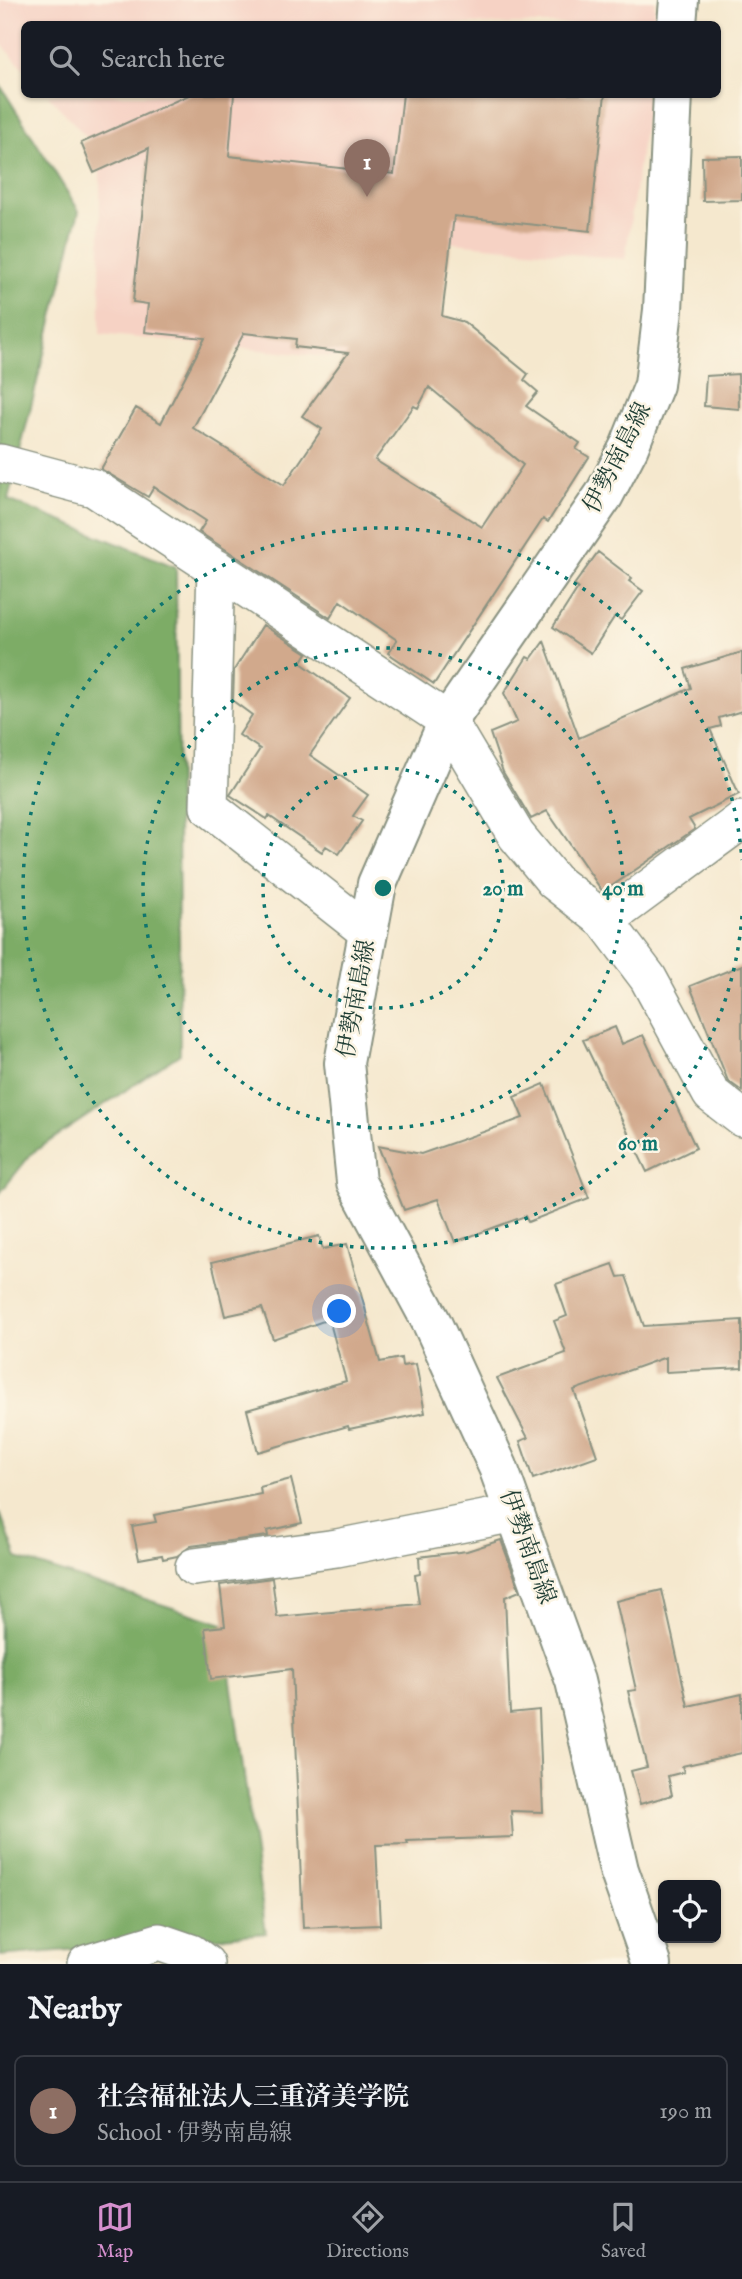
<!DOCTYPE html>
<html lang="en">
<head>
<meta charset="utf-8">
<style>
	:root { --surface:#171b24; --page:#20242c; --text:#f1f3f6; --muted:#9ea1a6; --line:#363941; --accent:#d690ce }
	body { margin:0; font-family:"IM FELL English","Noto Serif JP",serif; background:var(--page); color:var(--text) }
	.controls { position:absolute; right:21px; bottom:21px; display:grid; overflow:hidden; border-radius:10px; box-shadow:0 2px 5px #0004 }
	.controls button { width:63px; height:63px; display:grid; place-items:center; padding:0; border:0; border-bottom:2px solid var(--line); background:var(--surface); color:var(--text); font:35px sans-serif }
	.you { position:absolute; left:340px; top:1312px; width:24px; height:24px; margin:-18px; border:5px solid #fff; border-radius:50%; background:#1a73e8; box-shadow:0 0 0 10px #1a73e833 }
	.badge { display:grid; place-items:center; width:46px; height:46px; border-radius:50%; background:var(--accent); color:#fff; font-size:23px; font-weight:700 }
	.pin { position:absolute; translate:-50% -58px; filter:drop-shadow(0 2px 4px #0008) }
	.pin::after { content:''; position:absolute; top:37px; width:24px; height:21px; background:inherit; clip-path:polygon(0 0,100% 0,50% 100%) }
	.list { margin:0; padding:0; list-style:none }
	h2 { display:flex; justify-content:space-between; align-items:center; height:91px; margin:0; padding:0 28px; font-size:30px }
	h2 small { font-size:23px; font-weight:400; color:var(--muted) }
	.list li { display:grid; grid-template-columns:46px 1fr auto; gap:21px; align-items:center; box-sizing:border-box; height:112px; margin:0 14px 14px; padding:0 14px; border:2px solid var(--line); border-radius:10px }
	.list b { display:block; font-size:26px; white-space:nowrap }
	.list p { margin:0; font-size:23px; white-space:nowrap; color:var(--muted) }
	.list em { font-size:23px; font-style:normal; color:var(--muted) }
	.icon { flex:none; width:38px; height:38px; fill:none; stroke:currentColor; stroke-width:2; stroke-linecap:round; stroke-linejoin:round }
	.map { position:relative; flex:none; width:742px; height:1964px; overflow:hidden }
	.search { position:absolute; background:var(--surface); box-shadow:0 2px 5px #0004; left:21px; right:21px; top:21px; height:77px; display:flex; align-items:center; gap:18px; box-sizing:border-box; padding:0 24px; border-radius:10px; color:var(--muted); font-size:26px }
	.sheet { height:217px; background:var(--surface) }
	nav { display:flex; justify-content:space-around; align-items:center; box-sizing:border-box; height:98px; border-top:2px solid var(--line); background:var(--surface); font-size:19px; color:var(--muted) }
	nav a { display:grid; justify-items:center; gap:4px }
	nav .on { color:var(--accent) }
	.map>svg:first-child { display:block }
	.built { fill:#f6d2c4 }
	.forest { fill:#7dac66; stroke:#4e744d; stroke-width:2 }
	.building { fill:#d1a98c; fill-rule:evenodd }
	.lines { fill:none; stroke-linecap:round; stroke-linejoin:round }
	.street-casing { stroke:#8a9281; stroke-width:40 }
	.primary-casing { stroke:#8a9281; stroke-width:42 }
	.street { stroke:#fff; stroke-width:37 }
	.primary { stroke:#fff; stroke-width:38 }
	.ring { fill:none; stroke:#0f766e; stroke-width:3.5; stroke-dasharray:3.5 7 }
	.labels { text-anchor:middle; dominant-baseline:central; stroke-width:5; stroke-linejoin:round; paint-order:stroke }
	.street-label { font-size:24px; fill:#1f3d34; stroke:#fcf5e5 }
	.centre { fill:#0f766e; stroke:#fcf5e5; stroke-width:3.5 }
	.ring-label { font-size:21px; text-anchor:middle; font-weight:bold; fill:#0f766e; stroke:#fcf5e5; stroke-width:5; stroke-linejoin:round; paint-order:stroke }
</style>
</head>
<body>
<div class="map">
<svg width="742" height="1964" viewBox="0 0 742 1964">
	<rect width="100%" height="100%" fill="#fcf5e5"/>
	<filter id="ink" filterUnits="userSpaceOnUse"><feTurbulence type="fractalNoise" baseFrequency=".0143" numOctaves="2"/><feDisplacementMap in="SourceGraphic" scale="14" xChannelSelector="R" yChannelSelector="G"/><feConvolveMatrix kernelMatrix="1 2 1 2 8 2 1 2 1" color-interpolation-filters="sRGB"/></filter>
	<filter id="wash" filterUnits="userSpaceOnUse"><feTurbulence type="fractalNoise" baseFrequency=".00686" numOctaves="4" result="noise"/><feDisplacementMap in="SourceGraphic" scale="28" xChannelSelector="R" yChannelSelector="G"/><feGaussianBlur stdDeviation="1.57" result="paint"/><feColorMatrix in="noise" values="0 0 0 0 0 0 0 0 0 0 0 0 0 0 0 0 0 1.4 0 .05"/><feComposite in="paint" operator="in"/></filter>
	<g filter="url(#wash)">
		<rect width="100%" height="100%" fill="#f5e8ce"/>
		<!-- built -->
		<path class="built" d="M 0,0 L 655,0 L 654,24 L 24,24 L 24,69 L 0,42 Z
			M 48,95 L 649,95 L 625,259 L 444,242 L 430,367 L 100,334 L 100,152 Z"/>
		<!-- forest -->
		<path class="forest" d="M 0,85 L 79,211 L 8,500 L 176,567 L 180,1054 L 32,1153 L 0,1193 Z
			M 0,1513 L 17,1558 L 223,1624 L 266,1933 L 0,1956 Z"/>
		<g id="blocks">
			<!-- building -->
			<path class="building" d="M 191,94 L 234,94 L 229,156 L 394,174 L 403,94 L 605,94 L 590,231 L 454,216 L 442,316 L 464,322 L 528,374 L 524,380 L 538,392 L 526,406 L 580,443 L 576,449 L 589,457 L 548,522 L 543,519 L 434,684 L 388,653 L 397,640 L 340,601 L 330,618 L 199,532 L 206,521 L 154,487 L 148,497 L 101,469 L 136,408 L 161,423 L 205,338 L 145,332 L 148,304 L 133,302 L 149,148 L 94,173 L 81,143 ZM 244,333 L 296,339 L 295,347 L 348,353 L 302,416 L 322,429 L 284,485 L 193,428 ZM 429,387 L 523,465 L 482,527 L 375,460 L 414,406 L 418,408 Z
				M 742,156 L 742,200 L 703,201 L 702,157 Z
				M 738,374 L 739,409 L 704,406 L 706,376 Z
				M 598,552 L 632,578 L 629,581 L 643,591 L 621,620 L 615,616 L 591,653 L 553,627 L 578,588 L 574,585 Z
				M 263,625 L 307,653 L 301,663 L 350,698 L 310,755 L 368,795 L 353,816 L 362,821 L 339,854 L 326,846 L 322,852 L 269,816 L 267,819 L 230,795 L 260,749 L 239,735 L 252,715 L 233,701 L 234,670 Z
				M 544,641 L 579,738 L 691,688 L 685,669 L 742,652 L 742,711 L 719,718 L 721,726 L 710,729 L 739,794 L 689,819 L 695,829 L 603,892 L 547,811 L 531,819 L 503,772 L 490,733 L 517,722 L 504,693 L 527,657 L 531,659 Z
				M 742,965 L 742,1091 L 728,1081 L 690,986 Z
				M 615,1027 L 622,1044 L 643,1035 L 696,1148 L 647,1172 L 583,1040 Z
				M 544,1084 L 589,1198 L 528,1222 L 525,1216 L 455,1242 L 438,1199 L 404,1210 L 378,1146 L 421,1154 L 523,1118 L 514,1097 Z
				M 319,1236 L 323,1249 L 347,1244 L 380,1362 L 401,1358 L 402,1366 L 416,1364 L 425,1413 L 349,1429 L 348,1426 L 258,1452 L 247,1410 L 346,1381 L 329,1319 L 273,1339 L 262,1308 L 225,1316 L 212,1262 Z
				M 613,1264 L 618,1277 L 626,1276 L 644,1326 L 742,1320 L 742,1368 L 666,1372 L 666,1357 L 574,1390 L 597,1456 L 533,1479 L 520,1441 L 528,1438 L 497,1378 L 566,1353 L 554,1321 L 567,1316 L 556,1284 Z
				M 291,1479 L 302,1523 L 267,1531 L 268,1536 L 191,1546 L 177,1556 L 163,1559 L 162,1555 L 139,1559 L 132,1526 L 156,1522 L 154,1515 L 261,1494 L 260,1487 Z
				M 501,1540 L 520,1591 L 505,1597 L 510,1713 L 539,1710 L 543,1812 L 511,1811 L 513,1837 L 407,1841 L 408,1844 L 376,1845 L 380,1925 L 303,1928 L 292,1669 L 211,1679 L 205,1628 L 225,1626 L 220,1585 L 272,1578 L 277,1617 L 419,1604 L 415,1575 L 420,1574 L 419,1557 L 467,1551 Z
				M 662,1590 L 688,1706 L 742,1694 L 742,1753 L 682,1766 L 684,1772 L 668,1776 L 672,1795 L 640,1804 L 631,1771 L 647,1767 L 628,1691 L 636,1690 L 616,1601 Z"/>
		</g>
	</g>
	<g filter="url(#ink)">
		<use href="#blocks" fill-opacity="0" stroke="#8a9281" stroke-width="2"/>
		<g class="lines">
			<!-- street casing -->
			<g class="street-casing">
				<path id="street" d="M 0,463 L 94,488 L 448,721 L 516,835 L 554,881 L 605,921 L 648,978 L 711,1094 L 742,1118
					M 216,568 L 209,807 L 368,932
					M 605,921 L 742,820
					M 194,1567 L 337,1548 L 515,1513
					M 86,1964 L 159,1942 L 191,1953 L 206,1964"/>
			</g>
			<!-- primary casing -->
			<g class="primary-casing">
				<path id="primary" d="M 677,24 L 679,0
					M 652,1964 L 619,1870 L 575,1681 L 498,1467 L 432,1323 L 356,1182 L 344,1063 L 377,884 L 448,721 L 604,495 L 629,447 L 654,385 L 663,310 L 673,94"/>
			</g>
			<!-- street -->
			<use href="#street" class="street"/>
			<!-- primary -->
			<use href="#primary" class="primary"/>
		</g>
	</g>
	<!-- distance rings -->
	<g class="ring">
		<circle cx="383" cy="888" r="120"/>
		<circle cx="383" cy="888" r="240"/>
		<path d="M742 916A360 360 0 1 1 742 860"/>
	</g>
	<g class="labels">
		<!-- street labels -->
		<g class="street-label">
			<text transform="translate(618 458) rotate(-63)">伊勢南島線</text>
			<text transform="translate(357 999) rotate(-80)">伊勢南島線</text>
			<text transform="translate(527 1547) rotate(70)">伊勢南島線</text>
		</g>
	</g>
	<circle cx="383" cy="888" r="10" class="centre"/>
	<g class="ring-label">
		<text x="503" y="895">20 m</text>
		<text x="623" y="895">40 m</text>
		<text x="638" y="1150">60 m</text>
	</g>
</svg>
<div class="controls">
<button><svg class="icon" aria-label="locate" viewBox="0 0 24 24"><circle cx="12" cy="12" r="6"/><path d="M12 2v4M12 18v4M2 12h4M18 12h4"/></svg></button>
</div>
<div class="you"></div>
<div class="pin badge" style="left:367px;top:197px;background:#8d6e63">1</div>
<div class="search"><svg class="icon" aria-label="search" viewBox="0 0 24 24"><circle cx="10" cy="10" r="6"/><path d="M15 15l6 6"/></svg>Search here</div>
</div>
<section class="sheet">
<h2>Nearby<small></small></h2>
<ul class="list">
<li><span class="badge" style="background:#8d6e63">1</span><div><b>社会福祉法人三重済美学院</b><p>School · 伊勢南島線</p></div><em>190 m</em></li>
</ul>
</section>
<nav>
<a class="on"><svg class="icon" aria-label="map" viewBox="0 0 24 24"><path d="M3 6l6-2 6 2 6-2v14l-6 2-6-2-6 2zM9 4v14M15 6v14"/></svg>Map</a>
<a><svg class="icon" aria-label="directions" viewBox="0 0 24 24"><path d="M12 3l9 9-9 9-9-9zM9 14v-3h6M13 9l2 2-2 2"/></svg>Directions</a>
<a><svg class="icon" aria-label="saved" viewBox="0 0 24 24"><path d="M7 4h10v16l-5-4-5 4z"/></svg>Saved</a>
</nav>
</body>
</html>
